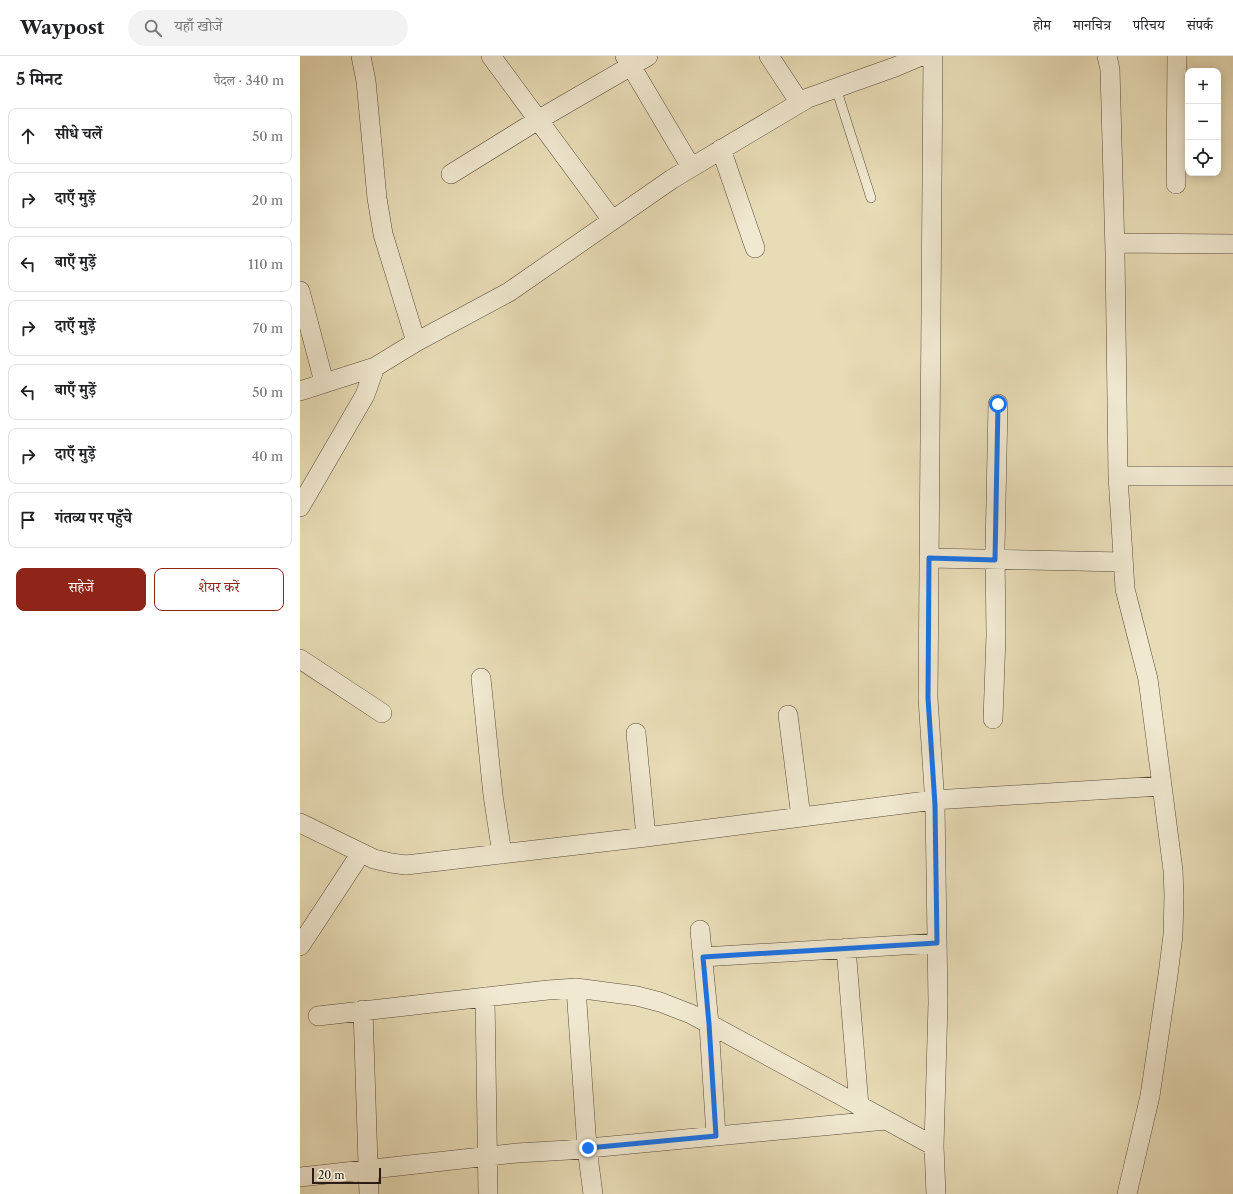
<!DOCTYPE html>
<html lang="hi">
<head>
<meta charset="utf-8">
<style>
	:root { --surface:#fff; --page:#f2f2f2; --text:#202124; --muted:#757577; --line:#e0e0e0; --accent:#8f2418 }
	body { margin:0; font-family:"Libre Caslon Text","Noto Serif Devanagari",serif; background:var(--page); color:var(--text) }
	.controls { position:absolute; right:12px; top:12px; display:grid; overflow:hidden; border-radius:8px; box-shadow:0 2px 10px #0003 }
	.controls button { width:36px; height:36px; display:grid; place-items:center; padding:0; border:0; border-bottom:1px solid var(--line); background:var(--surface); color:var(--text); font:20px sans-serif }
	.scale { position:absolute; left:12px; bottom:10px; width:69px; box-sizing:border-box; padding-left:4px; border:2px solid #2b1c15; border-top:0; font-size:11px; line-height:14px; white-space:nowrap; color:#2b1c15; -webkit-text-stroke:3px #f0e8d0; paint-order:stroke }
	.stop { position:absolute; width:12px; height:12px; margin:-9px; border:3px solid #1a73e8; border-radius:50%; background:#fff }
	.stop.end { background:#1a73e8; border-color:#fff; box-shadow:0 1px 4px #0008 }
	.list { margin:0; padding:0; list-style:none }
	h2 { display:flex; justify-content:space-between; align-items:center; height:52px; margin:0; padding:0 16px; font-size:17px }
	h2 small { font-size:13px; font-weight:400; color:var(--muted) }
	.list li { display:grid; grid-template-columns:26px 1fr auto; gap:12px; align-items:center; box-sizing:border-box; height:56px; margin:0 8px 8px; padding:0 8px; border:1px solid var(--line); border-radius:8px }
	.list b { display:block; font-size:15px; white-space:nowrap }
	.list em { font-size:13px; font-style:normal; color:var(--muted) }
	.actions { display:flex; gap:8px; padding:12px 16px }
	.actions a { flex:1; padding:9px 0; border:1px solid var(--accent); border-radius:8px; text-align:center; font-size:14px; color:var(--accent) }
	.actions .main { background:var(--accent); color:#fff }
	.icon { flex:none; width:22px; height:22px; fill:none; stroke:currentColor; stroke-width:2; stroke-linecap:round; stroke-linejoin:round }
	.map { position:relative; flex:none; width:933px; height:1138px; overflow:hidden }
	header { display:flex; align-items:center; gap:24px; box-sizing:border-box; height:56px; padding:0 20px; background:var(--surface); border-bottom:1px solid var(--line) }
	header strong { font-size:19px }
	nav { display:flex; gap:22px; margin-inline-start:auto; font-size:14px }
	.search { width:280px; height:36px; background:var(--page); display:flex; align-items:center; gap:10px; box-sizing:border-box; padding:0 14px; border-radius:22px; color:var(--muted); font-size:15px }
	main { display:flex }
	aside { flex:1; background:var(--surface) }
	.map>svg:first-child { display:block }
	.lines { fill:none; stroke-linecap:round; stroke-linejoin:round }
	.service-casing { stroke:#5a4c3d; stroke-width:10 }
	.minor-casing { stroke:#5a4c3d; stroke-width:20 }
	.service { stroke:#f0e8d0; stroke-width:9 }
	.minor { stroke:#f0e8d0; stroke-width:19 }
	.route { stroke:#1a73e8; stroke-width:5 }
</style>
</head>
<body>
<header>
<strong>Waypost</strong>
<div class="search"><svg class="icon" aria-label="search" viewBox="0 0 24 24"><circle cx="10" cy="10" r="6"/><path d="M15 15l6 6"/></svg>यहाँ खोजें</div>
<nav><a>होम</a><a>मानचित्र</a><a>परिचय</a><a>संपर्क</a></nav>
</header>
<main>
<aside>
<h2>5 मिनट<small>पैदल · 340 m</small></h2>
<ul class="list">
<li><svg class="icon" aria-label="ahead" viewBox="0 0 24 24"><path d="M12 20V5M6 11l6-6 6 6"/></svg><div><b>सीधे चलें</b></div><em>50 m</em></li>
<li><svg class="icon" aria-label="right" viewBox="0 0 24 24"><path d="M7 20v-9h11M14 6l5 5-5 5"/></svg><div><b>दाएँ मुड़ें</b></div><em>20 m</em></li>
<li><svg class="icon" aria-label="left" viewBox="0 0 24 24"><path d="M17 20v-9H6M10 6l-5 5 5 5"/></svg><div><b>बाएँ मुड़ें</b></div><em>110 m</em></li>
<li><svg class="icon" aria-label="right" viewBox="0 0 24 24"><path d="M7 20v-9h11M14 6l5 5-5 5"/></svg><div><b>दाएँ मुड़ें</b></div><em>70 m</em></li>
<li><svg class="icon" aria-label="left" viewBox="0 0 24 24"><path d="M17 20v-9H6M10 6l-5 5 5 5"/></svg><div><b>बाएँ मुड़ें</b></div><em>50 m</em></li>
<li><svg class="icon" aria-label="right" viewBox="0 0 24 24"><path d="M7 20v-9h11M14 6l5 5-5 5"/></svg><div><b>दाएँ मुड़ें</b></div><em>40 m</em></li>
<li><svg class="icon" aria-label="arrive" viewBox="0 0 24 24"><path d="M6 21V4h12l-3 4 3 4H6"/></svg><div><b>गंतव्य पर पहुँचे</b></div></li>
</ul>
<div class="actions"><a class="main">सहेजें</a><a>शेयर करें</a></div>
</aside>
<div class="map">
<svg width="933" height="1138" viewBox="0 0 933 1138">
	<rect width="100%" height="100%" fill="#e8dcb6"/>
	<filter id="stains"><feTurbulence type="fractalNoise" baseFrequency=".005" numOctaves="4"/><feColorMatrix values="0 0 0 0 .2 0 0 0 0 .09 0 0 0 0 .02 0 0 0 .5 -.17"/></filter>
	<radialGradient id="worn" r=".72"><stop offset=".6" stop-color="#630" stop-opacity="0"/><stop offset="1" stop-color="#630" stop-opacity=".3"/></radialGradient>
	<g class="lines">
		<!-- service casing -->
		<g class="service-casing">
			<path id="service" d="M 536,32 L 571,142"/>
		</g>
		<!-- minor casing -->
		<g class="minor-casing">
			<path id="minor" d="M 61,0 L 66,25 L 77,142 L 83,178 L 116,286
				M 191,0 L 312,164
				M 325,0 L 391,111
				M 469,0 L 500,47
				M 633,0 L 628,642 L 635,749 L 638,947 L 634,1090 L 636,1138
				M 807,0 L 810,13 L 815,196 L 818,420 L 825,533 L 848,623 L 873,814 L 874,840 L 873,879 L 868,919 L 850,1040 L 827,1138
				M 421,93 L 455,192
				M 151,118 L 238,64 L 348,0
				M 876,128 L 877,0
				M 815,187 L 933,188
				M 0,235 L 24,326
				M 0,335 L 75,311 L 116,286 L 209,236 L 372,123 L 508,42 L 595,11 L 621,0
				M 818,420 L 933,420
				M 0,451 L 65,339 L 75,311
				M 629,502 L 823,506
				M 0,603 L 82,657
				M 181,622 L 193,739 L 202,798
				M 488,659 L 501,761
				M 693,663 L 696,580 L 695,494 L 698,348
				M 336,677 L 346,781
				M 0,767 L 74,803 L 91,807 L 106,809 L 346,781 L 634,744 L 861,730
				M 400,874 L 409,968 L 416,1080
				M 0,890 L 61,797
				M 546,892 L 559,1050
				M 403,901 L 637,887
				M 276,932 L 287,1092 L 293,1138
				M 185,941 L 188,1138
				M 63,954 L 69,1138
				M 18,960 L 248,934 L 276,932 L 337,940 L 360,946 L 391,958 L 634,1090
				M 0,1121 L 217,1097 L 268,1094 L 586,1064"/>
		</g>
		<!-- service -->
		<use href="#service" class="service"/>
		<!-- minor -->
		<use href="#minor" class="minor"/>
	</g>
	<g class="lines">
		<!-- route -->
		<path class="route" d="M 288,1092 L 416,1080 L 409,968 L 403,901 L 637,887 L 635,749 L 628,642 L 629,502 L 695,504 L 698,348"/>
	</g>
	<rect width="100%" height="100%" filter="url(#stains)"/>
	<rect width="100%" height="100%" fill="url(#worn)"/>
</svg>
<div class="controls">
<button>+</button>
<button>−</button>
<button><svg class="icon" aria-label="locate" viewBox="0 0 24 24"><circle cx="12" cy="12" r="6"/><path d="M12 2v4M12 18v4M2 12h4M18 12h4"/></svg></button>
</div>
<div class="scale">20 m</div>
<div class="stop" style="left:698px;top:348px"></div>
<div class="stop end" style="left:288px;top:1092px"></div>
</div>
</main>
</body>
</html>
